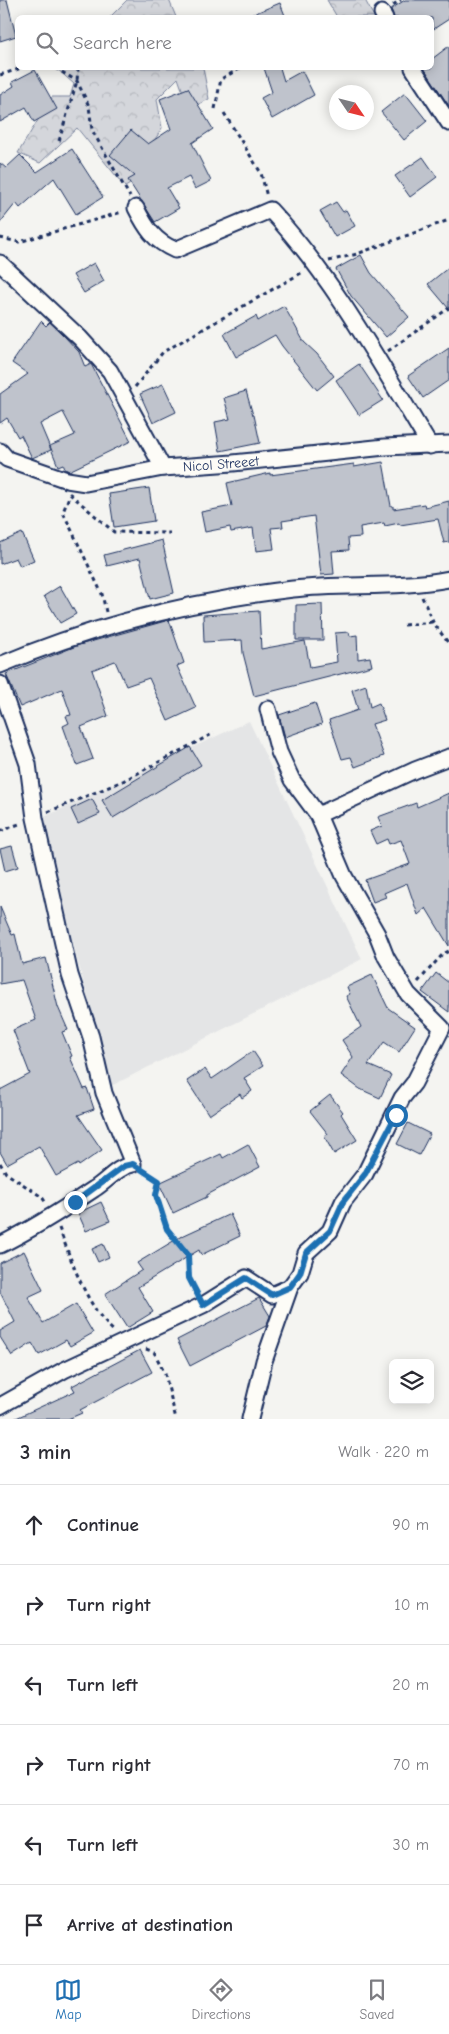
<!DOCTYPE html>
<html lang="en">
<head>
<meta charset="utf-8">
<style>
	:root { --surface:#fff; --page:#f2f2f3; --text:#2b2b33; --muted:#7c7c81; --line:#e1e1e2; --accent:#1f6fb2 }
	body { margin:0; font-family:"Comic Neue",sans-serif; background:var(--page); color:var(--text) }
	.controls { position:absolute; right:15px; bottom:15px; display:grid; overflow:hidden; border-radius:8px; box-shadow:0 2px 12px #0003 }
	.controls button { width:45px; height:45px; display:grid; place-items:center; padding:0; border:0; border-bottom:1px solid var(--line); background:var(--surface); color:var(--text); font:25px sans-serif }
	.compass { position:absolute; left:329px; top:85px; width:45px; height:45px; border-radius:50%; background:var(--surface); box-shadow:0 2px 12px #0003; rotate:125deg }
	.stop { position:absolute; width:15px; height:15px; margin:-11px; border:4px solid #1f6fb2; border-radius:50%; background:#fff }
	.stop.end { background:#1f6fb2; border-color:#fff; box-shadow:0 1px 5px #0008 }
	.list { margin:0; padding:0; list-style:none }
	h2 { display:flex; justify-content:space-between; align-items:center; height:65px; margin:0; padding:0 20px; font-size:21px }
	h2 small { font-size:16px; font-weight:400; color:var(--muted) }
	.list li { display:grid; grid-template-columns:32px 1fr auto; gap:15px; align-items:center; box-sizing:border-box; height:80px; padding:0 20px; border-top:1px solid var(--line) }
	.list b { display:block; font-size:19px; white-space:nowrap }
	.list em { font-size:16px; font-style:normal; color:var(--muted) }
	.icon { flex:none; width:28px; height:28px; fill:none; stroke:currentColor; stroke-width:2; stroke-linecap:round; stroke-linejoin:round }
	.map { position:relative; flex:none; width:449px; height:1419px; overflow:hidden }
	.search { position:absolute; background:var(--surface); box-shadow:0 2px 12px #0003; left:15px; right:15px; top:15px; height:55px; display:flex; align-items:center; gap:12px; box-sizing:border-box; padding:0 18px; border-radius:8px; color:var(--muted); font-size:19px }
	.sheet { height:545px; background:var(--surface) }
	nav { display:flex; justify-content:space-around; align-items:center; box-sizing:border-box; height:70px; border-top:1px solid var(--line); background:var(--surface); font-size:14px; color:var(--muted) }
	nav a { display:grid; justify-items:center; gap:2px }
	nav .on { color:var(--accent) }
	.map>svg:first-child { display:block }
	.built { fill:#e4e5e6 }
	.forest { fill:url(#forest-crowns); stroke:#78829c }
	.building { fill:#bfc3cc; stroke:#1b2f5e }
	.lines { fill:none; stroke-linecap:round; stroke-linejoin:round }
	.minor-casing { stroke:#1b2f5e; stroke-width:19 }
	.path { stroke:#1b2f5e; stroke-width:3; stroke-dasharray:4 4; stroke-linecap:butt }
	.minor { stroke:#fdfcf7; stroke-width:15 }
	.route { stroke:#1f6fb2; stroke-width:6 }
	.labels { text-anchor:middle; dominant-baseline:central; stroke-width:4; stroke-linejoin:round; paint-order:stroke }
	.street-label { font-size:14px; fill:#1b2f5e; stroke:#fdfcf7 }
</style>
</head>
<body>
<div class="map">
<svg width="449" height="1419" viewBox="0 0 449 1419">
	<defs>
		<pattern id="forest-crowns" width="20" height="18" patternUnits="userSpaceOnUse" patternTransform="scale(1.25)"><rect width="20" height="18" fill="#d4d6db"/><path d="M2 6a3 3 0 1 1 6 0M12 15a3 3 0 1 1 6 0" fill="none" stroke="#b5b8be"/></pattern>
	</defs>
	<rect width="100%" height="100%" fill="#f4f4f1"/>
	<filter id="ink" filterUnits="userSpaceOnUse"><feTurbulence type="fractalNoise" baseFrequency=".02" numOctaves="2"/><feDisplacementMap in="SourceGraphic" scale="10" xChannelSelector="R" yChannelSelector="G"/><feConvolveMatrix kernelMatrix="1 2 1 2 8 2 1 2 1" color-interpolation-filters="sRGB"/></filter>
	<g filter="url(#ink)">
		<!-- built -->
		<path class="built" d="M 249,721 L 362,959 L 111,1086 L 40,819 Z"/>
		<!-- forest -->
		<path class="forest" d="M 127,0 L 169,0 L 176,17 L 110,17 Z
			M 327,0 L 365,0 L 374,17 L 337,17 Z
			M 56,68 L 203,68 L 209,99 L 189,109 L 178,78 L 157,99 L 162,128 L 148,151 L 150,173 L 125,187 L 77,128 L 40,163 L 18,153 L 52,97 L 70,97 L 74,84 Z"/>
		<!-- building -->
		<path class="building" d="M 0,0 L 7,0 L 16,36 L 0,41 Z
			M 405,0 L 449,0 L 449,19 L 432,30 L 432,18 L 394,18 L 391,9 Z
			M 280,3 L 286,18 L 246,18 L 246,17 Z
			M 449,46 L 449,106 L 424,68 L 432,68 L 432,59 Z
			M 264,68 L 280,68 L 284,81 L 302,71 L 314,95 L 272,119 L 261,98 L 272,92 Z
			M 35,70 L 57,109 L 34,122 L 26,107 L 0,122 L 0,95 L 14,86 L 12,82 Z
			M 188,88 L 213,129 L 192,143 L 211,181 L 195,189 L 189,177 L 167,188 L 179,208 L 155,222 L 128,180 L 135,176 L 110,155 L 131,130 L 148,144 L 171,129 L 160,99 Z
			M 405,93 L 427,121 L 404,140 L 381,112 Z
			M 72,149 L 103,197 L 76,214 L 54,178 L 20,208 L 16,203 L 0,223 L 0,163 L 6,168 L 20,155 L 37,172 Z
			M 423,157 L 437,177 L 410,197 L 395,176 Z
			M 336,202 L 343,212 L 346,210 L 355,226 L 335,237 L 320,211 Z
			M 361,255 L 371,273 L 409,317 L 386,337 L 351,296 L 336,269 Z
			M 94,263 L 104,281 L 84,293 L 73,275 Z
			M 449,267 L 449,309 L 428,284 Z
			M 284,306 L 304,342 L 317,354 L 334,376 L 317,390 L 282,346 L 275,335 L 236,357 L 224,334 L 256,316 L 258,321 Z
			M 41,321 L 46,326 L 50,322 L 65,337 L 79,352 L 85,367 L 91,364 L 131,441 L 69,471 L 65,469 L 63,464 L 58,466 L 50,446 L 75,435 L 63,412 L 40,424 L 51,450 L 32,458 L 21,435 L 18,437 L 7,418 L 0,423 L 0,394 L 28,374 L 12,363 Z
			M 449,348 L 449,380 L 423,398 L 408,376 Z
			M 359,364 L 383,400 L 359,415 L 336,380 Z
			M 163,384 L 176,412 L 153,423 L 140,394 Z
			M 246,391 L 253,415 L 254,415 L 260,443 L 220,451 L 215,422 L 230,419 L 224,398 Z
			M 383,462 L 391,506 L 393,506 L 393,509 L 424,504 L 425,507 L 449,501 L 449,542 L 444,543 L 438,519 L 400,525 L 399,523 L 385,526 L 384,523 L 360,527 L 361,537 L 348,538 L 349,550 L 332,551 L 334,574 L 321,575 L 314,516 L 282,521 L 283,527 L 271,528 L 274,549 L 256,551 L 253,528 L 231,532 L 230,527 L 205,532 L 201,512 L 232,506 L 227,483 L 270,473 L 270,475 L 354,464 L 354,467 Z
			M 149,488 L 154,521 L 114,527 L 109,494 Z
			M 22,533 L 34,560 L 20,566 L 16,558 L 0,564 L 0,543 Z
			M 162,540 L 174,593 L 150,599 L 140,558 L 107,566 L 104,555 Z
			M 60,586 L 76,614 L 60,623 L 44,596 Z
			M 322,604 L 323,640 L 296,640 L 296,605 Z
			M 259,611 L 261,649 L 305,641 L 310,667 L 337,662 L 335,633 L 349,632 L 350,636 L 357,635 L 358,659 L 370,657 L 372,666 L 254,696 L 243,653 L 242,640 L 204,642 L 203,615 Z
			M 169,620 L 184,663 L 177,666 L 196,708 L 168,721 L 149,678 L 126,686 L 115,661 L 92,670 L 108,716 L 81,727 L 93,759 L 77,765 L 63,726 L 69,723 L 66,716 L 71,715 L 62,689 L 20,707 L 6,674 L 79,645 Z
			M 366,685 L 370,707 L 379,703 L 385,720 L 372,724 L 384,756 L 355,767 L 351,757 L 342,759 L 329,720 L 358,710 L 352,690 Z
			M 315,703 L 322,724 L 285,737 L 279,715 Z
			M 190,747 L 201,765 L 113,818 L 102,800 Z
			M 449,793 L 449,946 L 426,908 L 418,915 L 407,883 L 384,893 L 386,897 L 373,902 L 365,880 L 410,864 L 401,840 L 389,844 L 387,839 L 376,844 L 370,831 L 382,826 L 378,817 L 416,803 L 417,807 Z
			M 92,799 L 100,814 L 78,824 L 71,809 Z
			M 12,846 L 18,867 L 5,871 L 0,849 Z
			M 0,907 L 12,935 L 15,934 L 22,964 L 46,958 L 58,1007 L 68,1030 L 62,1032 L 72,1056 L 70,1057 L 84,1089 L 87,1088 L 94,1109 L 78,1115 L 102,1150 L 79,1166 L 78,1164 L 56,1176 L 39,1146 L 7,1164 L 0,1152 L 0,1090 L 30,1074 L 13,1030 L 36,1020 L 22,980 L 0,984 Z
			M 436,973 L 449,983 L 449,1012 L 422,992 Z
			M 372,975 L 388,1008 L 415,1027 L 399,1052 L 384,1042 L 368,1065 L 391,1075 L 380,1098 L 360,1089 L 341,1075 L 353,1057 L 342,1040 L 361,1027 L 346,996 L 350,994 L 347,987 Z
			M 253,1051 L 263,1066 L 244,1078 L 252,1091 L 242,1098 L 240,1094 L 209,1115 L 187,1081 L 205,1069 L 212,1079 Z
			M 330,1095 L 343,1112 L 341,1114 L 357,1140 L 334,1154 L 324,1136 L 328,1134 L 310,1111 Z
			M 408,1123 L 430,1134 L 419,1155 L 397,1144 Z
			M 248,1144 L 260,1167 L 207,1195 L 207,1197 L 173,1213 L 159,1183 L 221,1154 L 223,1158 Z
			M 101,1202 L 110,1221 L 86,1231 L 78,1213 Z
			M 230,1214 L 240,1236 L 201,1255 L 199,1250 L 138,1287 L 153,1312 L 127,1328 L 105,1294 L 142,1270 L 137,1263 L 180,1237 Z
			M 103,1244 L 109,1257 L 98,1262 L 92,1249 Z
			M 24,1251 L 43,1290 L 28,1297 L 43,1323 L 76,1304 L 93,1333 L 70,1346 L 66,1340 L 39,1355 L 32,1343 L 12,1356 L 0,1337 L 0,1331 L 15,1322 L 0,1292 L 0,1263 Z
			M 259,1298 L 270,1316 L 266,1326 L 190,1366 L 177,1340 Z
			M 140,1350 L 152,1372 L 80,1410 L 82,1413 L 68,1419 L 14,1419 L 75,1391 L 72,1386 Z"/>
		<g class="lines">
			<!-- minor casing -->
			<g class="minor-casing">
				<g id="minor">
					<path d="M 382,13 L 385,18"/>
					<path d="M 413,68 L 449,123"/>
					<path d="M 136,208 C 146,228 154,241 175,250 L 270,210 C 333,277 382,367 430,446"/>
					<path d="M 0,263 L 80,338 L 110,371 L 163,468"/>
					<path id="s1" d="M 0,451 L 7,459 L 67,480 L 86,483 L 163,468 L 233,463 L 385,447 L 449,444"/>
					<path d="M 0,665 C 94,625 192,601 293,589 C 345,583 398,589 449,579"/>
					<path d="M 0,684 L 28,764 L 35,818 L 70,975 L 91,1037 L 104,1093 L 133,1164 C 117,1167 107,1181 94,1189 C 64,1209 33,1229 0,1245"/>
					<path d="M 318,815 L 415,770 L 449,757"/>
					<path d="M 0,1406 L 64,1370 L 203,1305 L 246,1278 L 272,1295 L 290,1287"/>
					<path d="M 250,1419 L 264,1361 L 290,1287 L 300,1273 L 306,1253 L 330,1231 L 343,1202 L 365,1174 L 402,1098 L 414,1083 L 442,1028 L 408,994 L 386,957 L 377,934 L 344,876 L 318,815 L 292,780 L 279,752 L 268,709"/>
				</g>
			</g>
			<!-- path -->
			<path class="path" d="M 393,5 L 401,0
				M 55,68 L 77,81 L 89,106 L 92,130 L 130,197
				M 0,75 L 22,68
				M 215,109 L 221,79 L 241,68
				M 224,113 L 261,173 L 267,197
				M 59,141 L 77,81 L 78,68
				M 0,238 L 19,242 L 122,212
				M 329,261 L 357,254 L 449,220
				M 388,351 L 449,308
				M 135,387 L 163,352 L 303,272
				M 422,597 L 433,622 L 449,644
				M 106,612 L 102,594 L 63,512 L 70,494 L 114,532 L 170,533
				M 404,625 L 433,622
				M 48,812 L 123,781 L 214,733
				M 0,831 L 22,823
				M 418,982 L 443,954 L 449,951
				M 0,1163 L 6,1173 L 42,1197 L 46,1203
				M 144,1171 L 159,1181 L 156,1195 L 167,1229 L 188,1255 L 189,1278 L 197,1293
				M 59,1228 C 72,1262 87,1308 115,1332
				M 146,1349 L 154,1352 L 165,1374 L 176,1419"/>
			<!-- minor -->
			<use href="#minor" class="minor"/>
		</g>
	</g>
	<g class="lines" filter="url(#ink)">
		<!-- route -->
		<path class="route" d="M 75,1202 L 124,1166 L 133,1164 L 159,1181 L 156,1195 L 167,1229 L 188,1255 L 189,1278 L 203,1305 L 246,1278 L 272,1295 L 290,1287 L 300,1273 L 306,1253 L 330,1231 L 343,1202 L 365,1174 L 396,1115"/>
	</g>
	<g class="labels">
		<!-- street labels -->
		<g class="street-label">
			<text stroke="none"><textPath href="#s1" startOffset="230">Nicol Streeet</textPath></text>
		</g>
	</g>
</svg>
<div class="controls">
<button><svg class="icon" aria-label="layers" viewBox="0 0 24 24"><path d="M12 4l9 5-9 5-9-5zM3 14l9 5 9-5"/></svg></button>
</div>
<svg class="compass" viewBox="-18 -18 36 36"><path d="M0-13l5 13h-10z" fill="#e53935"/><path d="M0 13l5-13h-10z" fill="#7c7c81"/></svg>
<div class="stop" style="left:396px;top:1115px"></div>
<div class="stop end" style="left:75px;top:1202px"></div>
<div class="search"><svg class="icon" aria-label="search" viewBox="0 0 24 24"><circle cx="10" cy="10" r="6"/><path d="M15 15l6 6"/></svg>Search here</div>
</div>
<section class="sheet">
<h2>3 min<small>Walk · 220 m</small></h2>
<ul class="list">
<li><svg class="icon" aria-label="ahead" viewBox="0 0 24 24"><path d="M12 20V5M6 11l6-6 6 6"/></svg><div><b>Continue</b></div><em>90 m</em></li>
<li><svg class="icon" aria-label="right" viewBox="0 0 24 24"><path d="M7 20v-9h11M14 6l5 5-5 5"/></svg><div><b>Turn right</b></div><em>10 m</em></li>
<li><svg class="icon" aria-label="left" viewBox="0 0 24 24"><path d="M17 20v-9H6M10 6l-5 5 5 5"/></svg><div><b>Turn left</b></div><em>20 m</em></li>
<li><svg class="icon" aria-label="right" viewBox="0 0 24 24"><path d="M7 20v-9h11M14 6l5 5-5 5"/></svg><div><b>Turn right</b></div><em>70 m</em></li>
<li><svg class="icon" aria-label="left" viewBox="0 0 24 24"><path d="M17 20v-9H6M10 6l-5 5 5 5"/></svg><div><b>Turn left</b></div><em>30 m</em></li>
<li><svg class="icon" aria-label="arrive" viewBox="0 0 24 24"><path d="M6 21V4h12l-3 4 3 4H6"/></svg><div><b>Arrive at destination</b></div></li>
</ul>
</section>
<nav>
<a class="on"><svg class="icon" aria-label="map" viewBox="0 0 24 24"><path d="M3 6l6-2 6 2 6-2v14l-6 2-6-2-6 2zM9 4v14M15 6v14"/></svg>Map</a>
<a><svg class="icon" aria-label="directions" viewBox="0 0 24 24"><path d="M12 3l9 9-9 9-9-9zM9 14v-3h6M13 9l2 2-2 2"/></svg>Directions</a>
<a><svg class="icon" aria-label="saved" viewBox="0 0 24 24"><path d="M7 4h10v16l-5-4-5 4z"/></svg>Saved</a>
</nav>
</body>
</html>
